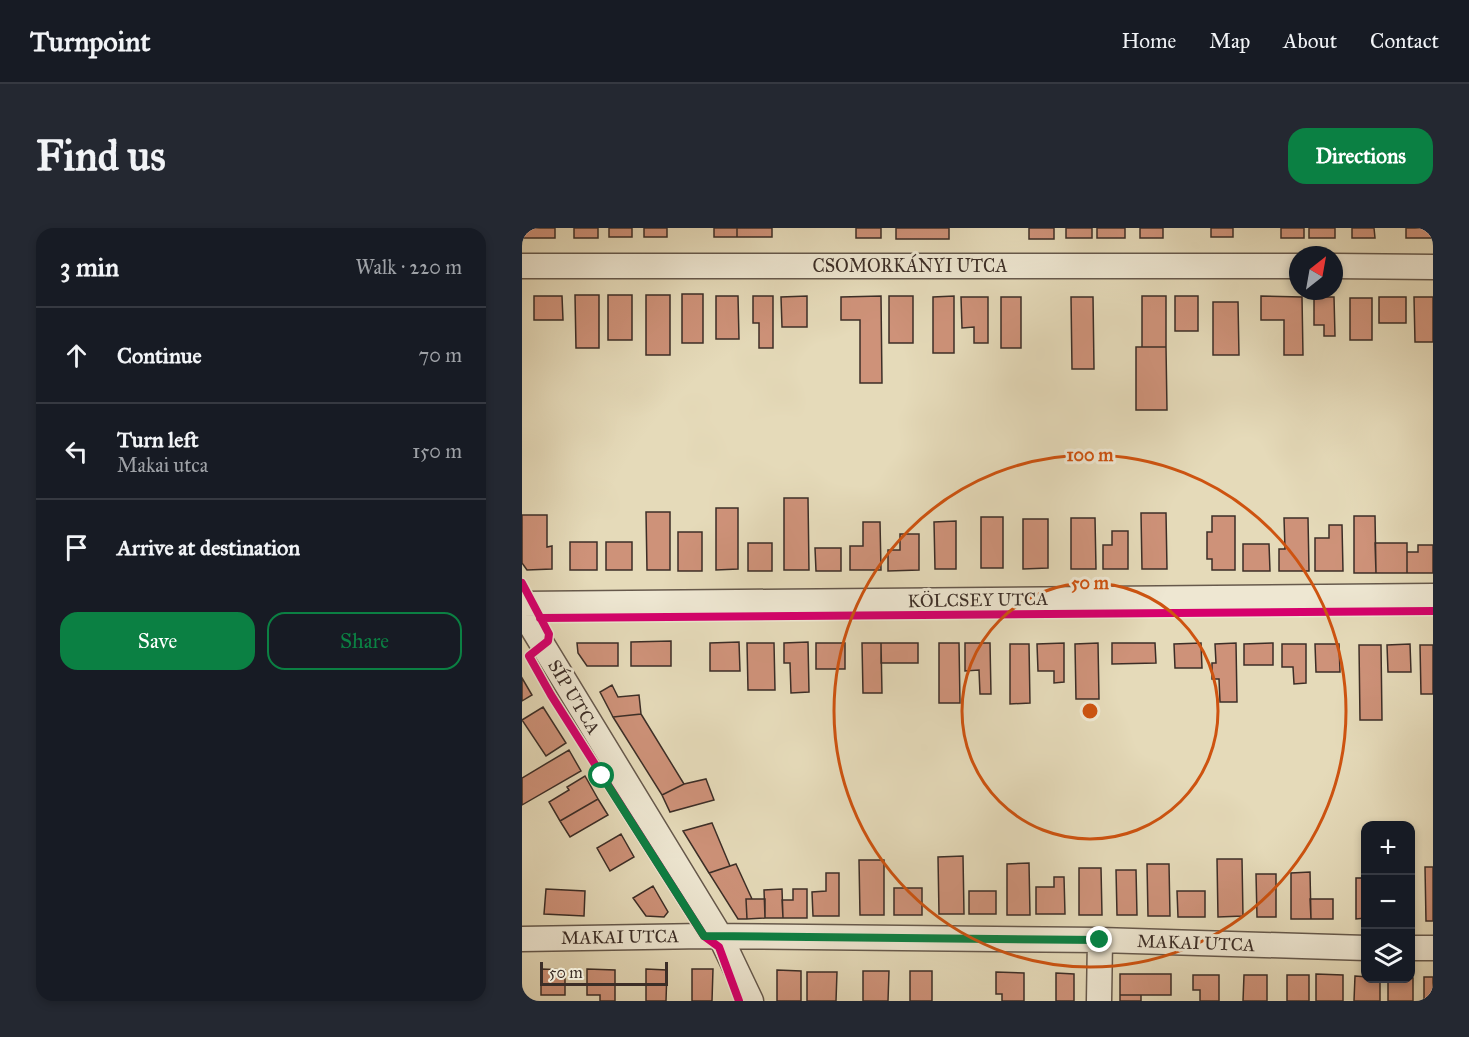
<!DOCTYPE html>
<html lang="en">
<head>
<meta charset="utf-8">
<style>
	:root { --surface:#171b24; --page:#242831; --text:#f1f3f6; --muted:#9ea1a6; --line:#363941; --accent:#0b8043 }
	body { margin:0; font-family:"IM FELL Great Primer",serif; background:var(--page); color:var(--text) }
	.controls { position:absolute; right:18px; bottom:18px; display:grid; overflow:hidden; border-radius:12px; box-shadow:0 3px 9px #0003 }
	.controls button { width:54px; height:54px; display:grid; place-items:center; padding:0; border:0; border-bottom:2px solid var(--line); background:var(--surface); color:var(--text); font:30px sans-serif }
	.compass { position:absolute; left:767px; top:18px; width:54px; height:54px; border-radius:50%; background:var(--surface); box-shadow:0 3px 9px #0003; rotate:31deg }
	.scale { position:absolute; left:18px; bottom:15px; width:128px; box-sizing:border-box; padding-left:6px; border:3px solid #3c2e27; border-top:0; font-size:16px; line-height:21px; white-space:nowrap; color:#3c2e27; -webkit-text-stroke:4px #eee7d2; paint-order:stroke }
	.stop { position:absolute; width:18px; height:18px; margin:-14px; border:4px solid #0b8043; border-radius:50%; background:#fff }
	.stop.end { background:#0b8043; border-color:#fff; box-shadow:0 2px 6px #0008 }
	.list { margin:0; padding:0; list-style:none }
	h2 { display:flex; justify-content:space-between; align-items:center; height:78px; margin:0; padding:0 24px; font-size:26px }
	h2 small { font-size:20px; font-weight:400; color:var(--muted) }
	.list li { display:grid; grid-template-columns:39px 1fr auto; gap:18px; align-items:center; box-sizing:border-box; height:96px; padding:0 24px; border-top:2px solid var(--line) }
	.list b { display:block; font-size:22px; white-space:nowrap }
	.list p { margin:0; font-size:20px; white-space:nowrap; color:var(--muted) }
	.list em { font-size:20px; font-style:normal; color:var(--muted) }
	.actions { display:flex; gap:12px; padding:18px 24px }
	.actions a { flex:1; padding:14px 0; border:2px solid var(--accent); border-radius:18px; text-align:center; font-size:21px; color:var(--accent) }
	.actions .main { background:var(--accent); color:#fff }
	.icon { flex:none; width:33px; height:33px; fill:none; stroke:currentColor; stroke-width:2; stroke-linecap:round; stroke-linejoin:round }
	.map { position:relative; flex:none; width:911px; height:773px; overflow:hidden; border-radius:18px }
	header { display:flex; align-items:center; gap:36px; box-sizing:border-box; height:84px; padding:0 30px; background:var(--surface); border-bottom:2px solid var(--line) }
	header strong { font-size:28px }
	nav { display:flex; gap:33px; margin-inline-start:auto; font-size:21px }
	.intro { display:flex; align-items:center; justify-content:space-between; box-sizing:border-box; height:144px; padding:0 36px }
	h1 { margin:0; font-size:42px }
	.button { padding:15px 27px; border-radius:18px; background:var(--accent); color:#fff; font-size:21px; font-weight:700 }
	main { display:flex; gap:36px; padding:0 36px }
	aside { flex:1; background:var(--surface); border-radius:18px; box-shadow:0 3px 9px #0003 }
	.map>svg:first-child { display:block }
	.building { fill:#ce9279; stroke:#3c2e27; stroke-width:1.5 }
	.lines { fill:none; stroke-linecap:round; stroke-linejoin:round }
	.minor-casing { stroke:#66594c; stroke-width:27 }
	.minor { stroke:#eee7d2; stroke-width:24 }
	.cycleway-casing { stroke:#eee7d2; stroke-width:11 }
	.cycleway { stroke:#d6006c; stroke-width:8 }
	.route { stroke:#0b8043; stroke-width:8 }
	.ring { fill:none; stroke:#ce5310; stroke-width:3 }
	.labels { text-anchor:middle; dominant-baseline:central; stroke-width:6; stroke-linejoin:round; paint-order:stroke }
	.street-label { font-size:18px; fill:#3c2e27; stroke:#eee7d2 }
	.centre { fill:#ce5310; stroke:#eee7d2; stroke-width:3 }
	.ring-label { font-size:18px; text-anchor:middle; font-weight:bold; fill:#ce5310; stroke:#eee7d2; stroke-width:6; stroke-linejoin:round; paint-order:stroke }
</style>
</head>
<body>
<header>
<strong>Turnpoint</strong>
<nav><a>Home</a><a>Map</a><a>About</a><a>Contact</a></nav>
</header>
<div class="intro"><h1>Find us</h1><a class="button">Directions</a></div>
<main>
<aside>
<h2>3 min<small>Walk · 220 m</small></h2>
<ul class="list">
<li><svg class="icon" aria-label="ahead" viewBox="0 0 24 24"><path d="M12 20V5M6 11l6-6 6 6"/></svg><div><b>Continue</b></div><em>70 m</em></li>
<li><svg class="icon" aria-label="left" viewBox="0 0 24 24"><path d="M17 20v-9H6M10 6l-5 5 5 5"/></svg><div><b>Turn left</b><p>Makai utca</p></div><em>150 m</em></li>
<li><svg class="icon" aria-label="arrive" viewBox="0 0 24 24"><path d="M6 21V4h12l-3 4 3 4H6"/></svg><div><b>Arrive at destination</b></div></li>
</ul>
<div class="actions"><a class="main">Save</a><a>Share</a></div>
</aside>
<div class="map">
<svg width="911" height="773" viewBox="0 0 911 773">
	<rect width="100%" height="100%" fill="#e5dab9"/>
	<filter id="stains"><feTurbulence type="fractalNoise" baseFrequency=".00333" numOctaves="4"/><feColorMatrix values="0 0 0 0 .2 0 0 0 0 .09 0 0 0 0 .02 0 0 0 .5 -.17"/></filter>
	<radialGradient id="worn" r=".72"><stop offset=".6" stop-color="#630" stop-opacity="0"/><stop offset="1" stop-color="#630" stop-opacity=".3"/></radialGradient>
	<!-- building -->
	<path class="building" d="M 0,0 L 33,0 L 33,10 L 0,10 Z
		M 52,0 L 76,0 L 76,10 L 52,10 Z
		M 87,0 L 110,0 L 110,9 L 87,9 Z
		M 122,0 L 145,0 L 145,9 L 122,9 Z
		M 192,0 L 215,0 L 215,9 L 192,9 Z
		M 215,0 L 250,0 L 250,9 L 215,9 Z
		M 334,0 L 359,0 L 359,10 L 334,10 Z
		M 374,0 L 427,0 L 427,11 L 374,11 Z
		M 507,0 L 532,0 L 532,11 L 507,11 Z
		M 544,0 L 570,0 L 570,10 L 544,10 Z
		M 575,0 L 603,0 L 603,10 L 575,10 Z
		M 618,0 L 641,0 L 641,10 L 618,10 Z
		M 689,0 L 711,0 L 711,9 L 689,9 Z
		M 759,0 L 782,0 L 782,10 L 759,10 Z
		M 787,0 L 813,0 L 813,10 L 787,10 Z
		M 830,0 L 852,0 L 853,10 L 830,10 Z
		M 884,0 L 911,0 L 911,10 L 884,10 Z
		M 160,66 L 181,66 L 181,115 L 160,115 Z
		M 53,67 L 77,67 L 77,120 L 54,120 Z
		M 86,67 L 110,67 L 110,112 L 86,112 Z
		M 124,67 L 148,67 L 148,127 L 124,127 Z
		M 12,68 L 40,68 L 41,92 L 12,92 Z
		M 194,68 L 216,68 L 217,111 L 194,111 Z
		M 231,68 L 251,68 L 251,120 L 237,120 L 237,95 L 231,95 Z
		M 285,68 L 285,99 L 260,99 L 259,69 Z
		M 359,68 L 360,155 L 338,155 L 338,92 L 319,92 L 319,69 Z
		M 367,68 L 391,68 L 391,115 L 367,115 Z
		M 432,68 L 432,125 L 411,125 L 411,69 Z
		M 620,68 L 644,68 L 644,119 L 620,119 Z
		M 653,68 L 676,68 L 676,103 L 653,103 Z
		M 739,68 L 780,69 L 781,127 L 762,127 L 762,92 L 739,92 Z
		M 439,69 L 466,69 L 466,115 L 452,115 L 452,99 L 440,100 Z
		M 479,69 L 499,69 L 499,120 L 479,120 Z
		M 549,69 L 571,69 L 572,141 L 550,141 Z
		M 792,69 L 812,69 L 813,108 L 802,108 L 802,97 L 792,97 Z
		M 857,69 L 884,69 L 884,95 L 857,95 Z
		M 892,69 L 911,69 L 911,114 L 893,114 Z
		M 828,70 L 850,70 L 850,112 L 828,112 Z
		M 691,74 L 716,74 L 717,127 L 691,127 Z
		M 614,119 L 644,119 L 645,182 L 614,182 Z
		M 262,270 L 286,270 L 287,342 L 262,342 Z
		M 194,280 L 216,280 L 216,341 L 194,342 Z
		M 124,284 L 148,284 L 148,342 L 125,342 Z
		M 619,285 L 644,285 L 645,341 L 620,341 Z
		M 0,287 L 25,287 L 25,319 L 30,318 L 30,341 L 5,342 L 0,335 Z
		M 690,288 L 713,288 L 713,342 L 690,342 L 690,331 L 685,331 L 685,304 L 690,304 Z
		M 832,288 L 853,288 L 854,345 L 832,345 Z
		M 459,289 L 481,289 L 481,340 L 459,340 Z
		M 549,290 L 573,290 L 574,341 L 549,341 Z
		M 762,290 L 786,290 L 787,343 L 757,343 L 757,321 L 763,321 Z
		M 501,291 L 526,291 L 526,340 L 501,341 Z
		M 434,293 L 434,341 L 413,341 L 412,294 Z
		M 341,294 L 358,294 L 359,342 L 328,342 L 328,318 L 341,318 Z
		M 807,297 L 820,297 L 821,343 L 793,343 L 793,310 L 807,310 Z
		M 590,303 L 606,303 L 606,341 L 581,341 L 581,317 L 590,317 Z
		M 156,304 L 180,304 L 180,343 L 156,343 Z
		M 378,306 L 397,306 L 397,342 L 366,343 L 366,322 L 378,322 Z
		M 48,314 L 75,314 L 75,342 L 48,342 Z
		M 84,314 L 110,314 L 110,342 L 84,342 Z
		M 226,315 L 250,315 L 250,343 L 226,343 Z
		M 853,315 L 885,315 L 885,345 L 854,345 Z
		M 721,316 L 747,316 L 748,343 L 721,343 Z
		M 896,317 L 911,317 L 911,345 L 885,345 L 885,324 L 896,324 Z
		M 293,320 L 319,320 L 319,343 L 294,343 Z
		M 149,413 L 149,438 L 109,438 L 109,414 Z
		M 217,414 L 218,443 L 188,443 L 188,415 Z
		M 286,414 L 287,464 L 269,465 L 268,435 L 262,435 L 262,415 Z
		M 55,415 L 96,415 L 96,438 L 65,438 L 56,425 Z
		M 225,415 L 252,415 L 253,462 L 226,462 Z
		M 294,415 L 323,415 L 323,441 L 294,441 Z
		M 340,415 L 359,415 L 360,465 L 341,465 Z
		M 359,415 L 396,415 L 396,435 L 359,435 Z
		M 417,415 L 437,415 L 438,475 L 417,475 Z
		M 443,415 L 468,415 L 469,466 L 458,466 L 457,442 L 443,443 Z
		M 542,415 L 542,454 L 532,455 L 532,443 L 516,443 L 515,416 Z
		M 576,415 L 577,471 L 554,471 L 553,416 Z
		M 590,415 L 633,415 L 634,435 L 590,436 Z
		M 679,415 L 680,440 L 653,440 L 652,416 Z
		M 714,415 L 715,474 L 698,474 L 697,451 L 690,451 L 690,435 L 694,435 L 693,416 Z
		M 751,415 L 751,437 L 722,437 L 722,416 Z
		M 488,416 L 507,416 L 508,475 L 488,476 Z
		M 760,416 L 784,416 L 784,455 L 772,456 L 771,439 L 760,439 Z
		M 793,416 L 817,416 L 818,444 L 794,444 Z
		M 888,416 L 889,444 L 866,444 L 865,417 Z
		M 837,417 L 859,417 L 860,492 L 838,492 Z
		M 898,417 L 911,417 L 911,466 L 899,466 Z
		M 0,450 L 10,467 L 0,473 Z
		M 90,457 L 96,469 L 117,467 L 119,486 L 91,489 L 78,464 Z
		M 21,479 L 44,515 L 24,528 L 0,492 Z
		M 119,486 L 162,556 L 140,567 L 91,489 Z
		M 47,522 L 59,543 L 0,577 L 0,550 Z
		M 63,548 L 76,571 L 38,593 L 27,574 L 47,562 L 45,559 Z
		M 184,551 L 192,572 L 148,584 L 140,567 L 162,556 Z
		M 76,571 L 86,587 L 48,609 L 38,593 Z
		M 190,595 L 208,638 L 187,645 L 161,603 Z
		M 99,606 L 112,629 L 88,643 L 75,620 Z
		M 441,628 L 442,686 L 417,686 L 416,629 Z
		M 695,631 L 720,631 L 721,688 L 696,689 Z
		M 337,632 L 362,632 L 362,687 L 338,687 Z
		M 507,635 L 508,687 L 485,687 L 485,636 Z
		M 214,636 L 230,671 L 224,671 L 225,691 L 216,691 L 187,645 Z
		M 625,636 L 647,636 L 648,688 L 626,688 Z
		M 903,639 L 911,639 L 911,693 L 904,693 Z
		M 557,640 L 579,640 L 580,687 L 557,687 Z
		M 594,642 L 614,642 L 615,687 L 595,687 Z
		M 788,644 L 789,691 L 769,691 L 769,645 Z
		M 304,645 L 317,645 L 317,688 L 291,688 L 290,664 L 304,663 Z
		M 734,646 L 754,646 L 754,689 L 735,689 Z
		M 532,649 L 542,649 L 543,686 L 514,686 L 514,659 L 532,659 Z
		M 834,650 L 844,650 L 844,690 L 834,691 Z
		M 131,658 L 146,684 L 142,689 L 124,688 L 111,670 Z
		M 372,660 L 400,660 L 400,687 L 372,687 Z
		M 24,661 L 63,663 L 62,688 L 22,686 Z
		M 260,661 L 261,690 L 243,690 L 242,662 Z
		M 271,661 L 285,661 L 285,690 L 261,690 L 260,672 L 271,672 Z
		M 447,663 L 474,663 L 474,686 L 447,686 Z
		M 655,663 L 683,663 L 683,689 L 656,689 Z
		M 224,671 L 243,671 L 243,690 L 225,691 Z
		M 788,671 L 811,671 L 811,691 L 789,691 Z
		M 19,741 L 43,742 L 43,767 L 19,767 Z
		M 65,741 L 93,742 L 93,773 L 78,773 L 78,767 L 65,767 Z
		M 124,741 L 145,742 L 144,773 L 124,773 Z
		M 170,741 L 191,741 L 190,773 L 170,773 Z
		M 255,742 L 279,743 L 279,773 L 255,773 Z
		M 341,743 L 367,743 L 366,773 L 341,773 Z
		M 388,743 L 410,743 L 410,773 L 388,773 Z
		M 285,744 L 315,744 L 314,773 L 285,773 Z
		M 474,744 L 502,745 L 502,773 L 480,773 L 480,766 L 474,766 Z
		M 534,745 L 552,746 L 552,773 L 534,773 Z
		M 598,746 L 649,746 L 649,767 L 598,767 Z
		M 794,746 L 821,747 L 821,773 L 794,773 Z
		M 671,747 L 697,747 L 697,773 L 678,773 L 678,762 L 671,762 Z
		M 722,747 L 745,747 L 745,773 L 721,773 Z
		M 765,747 L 787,747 L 787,773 L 765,773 Z
		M 833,748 L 858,750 L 858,773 L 832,773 Z
		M 902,749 L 911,749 L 911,773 L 902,773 Z
		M 866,750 L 891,750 L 891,773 L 866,773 Z
		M 598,767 L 619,767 L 619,773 L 598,773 Z"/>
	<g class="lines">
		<!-- minor casing -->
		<g class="minor-casing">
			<path id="minor" d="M 0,38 L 776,38
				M 812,38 L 911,39
				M 0,376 L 911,368
				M 0,383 L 198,708 L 229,773
				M 0,711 L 182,708 L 578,712 L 844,720
				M 888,720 L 911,720
				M 577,773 L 578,712"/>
		</g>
		<!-- minor -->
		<use href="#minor" class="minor"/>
		<!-- cycleway casing -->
		<g class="cycleway-casing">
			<path id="cycleway" d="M 0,355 L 27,406 L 26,413 L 7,428 L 29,467 L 182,708 L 197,719 L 217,773
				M 18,390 L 911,383"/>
		</g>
		<!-- cycleway -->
		<use href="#cycleway" class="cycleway"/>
	</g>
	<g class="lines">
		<!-- route -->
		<path class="route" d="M 80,548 L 182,708 L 578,712"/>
	</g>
	<!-- distance rings -->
	<g class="ring">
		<circle cx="568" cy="483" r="128"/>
		<circle cx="568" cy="483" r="256"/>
	</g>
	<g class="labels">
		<!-- street labels -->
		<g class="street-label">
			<text x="388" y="38">CSOMORKÁNYI UTCA</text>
			<text transform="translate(456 372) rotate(-1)">KÖLCSEY UTCA</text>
			<text transform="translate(52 469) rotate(59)">SÍP UTCA</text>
			<text transform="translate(98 709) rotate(-1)">MAKAI UTCA</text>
			<text transform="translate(674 715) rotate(2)">MAKAI UTCA</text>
		</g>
	</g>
	<circle cx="568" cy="483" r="9" class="centre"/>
	<g class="ring-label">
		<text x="568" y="233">100 m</text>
		<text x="568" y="361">50 m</text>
	</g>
	<rect width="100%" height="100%" filter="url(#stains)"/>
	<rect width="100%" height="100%" fill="url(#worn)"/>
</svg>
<div class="controls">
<button>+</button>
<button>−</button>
<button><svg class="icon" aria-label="layers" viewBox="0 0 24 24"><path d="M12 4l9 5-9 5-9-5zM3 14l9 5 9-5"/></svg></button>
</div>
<svg class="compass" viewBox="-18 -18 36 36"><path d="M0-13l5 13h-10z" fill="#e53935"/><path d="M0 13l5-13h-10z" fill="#9ea1a6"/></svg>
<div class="scale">50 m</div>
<div class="stop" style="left:80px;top:548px"></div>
<div class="stop end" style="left:578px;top:712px"></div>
</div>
</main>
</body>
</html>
